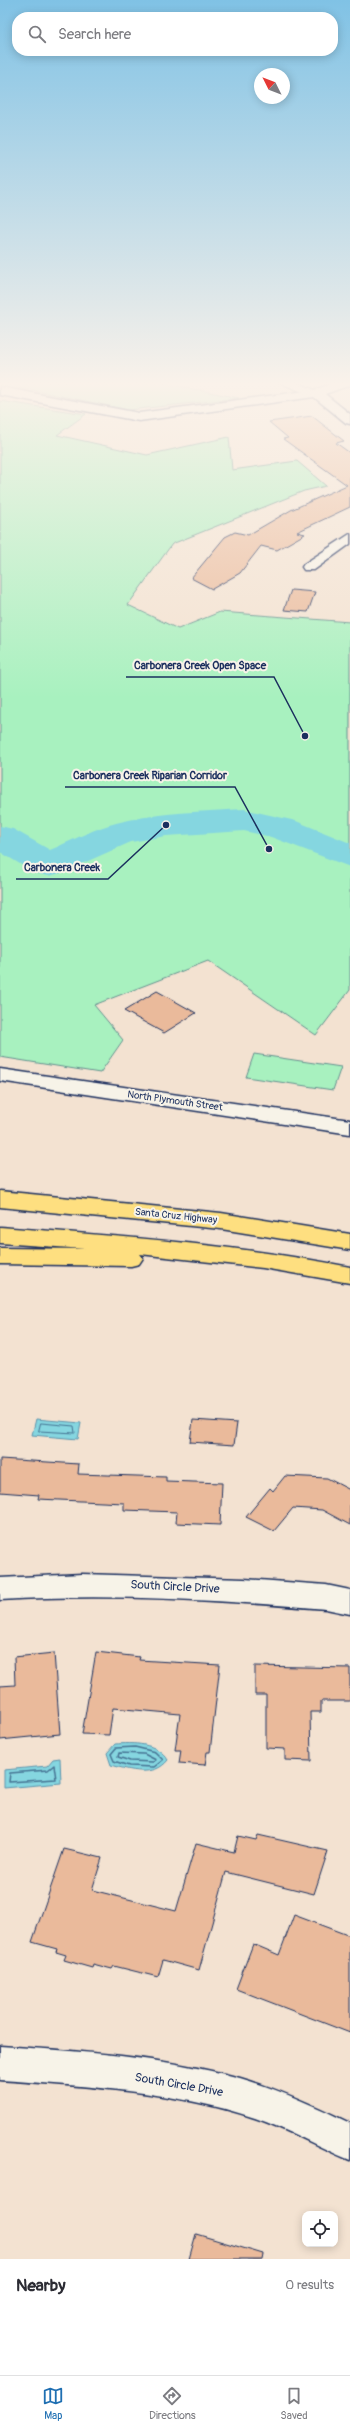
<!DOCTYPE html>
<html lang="en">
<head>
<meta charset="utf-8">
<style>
	:root { --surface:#fff; --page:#f7f7f7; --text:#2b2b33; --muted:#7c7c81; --line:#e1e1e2; --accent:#1f6fb2 }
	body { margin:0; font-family:Pangolin,sans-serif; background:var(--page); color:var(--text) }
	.controls { position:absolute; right:12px; bottom:12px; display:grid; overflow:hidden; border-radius:8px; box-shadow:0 2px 10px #0003 }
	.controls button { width:36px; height:36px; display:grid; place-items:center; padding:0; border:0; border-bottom:1px solid var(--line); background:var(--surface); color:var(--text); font:20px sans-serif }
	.compass { position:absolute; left:254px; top:68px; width:36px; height:36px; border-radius:50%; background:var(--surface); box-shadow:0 2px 10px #0003; rotate:312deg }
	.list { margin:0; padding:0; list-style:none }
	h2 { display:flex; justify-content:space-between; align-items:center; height:52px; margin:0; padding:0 16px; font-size:17px }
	h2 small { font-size:13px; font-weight:400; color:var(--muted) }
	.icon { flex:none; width:22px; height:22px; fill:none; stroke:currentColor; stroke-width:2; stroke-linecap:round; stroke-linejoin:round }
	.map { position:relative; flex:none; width:350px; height:2259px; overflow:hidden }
	.search { position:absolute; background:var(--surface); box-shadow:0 2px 10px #0003; left:12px; right:12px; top:12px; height:44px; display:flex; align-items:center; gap:10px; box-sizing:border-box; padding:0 14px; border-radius:16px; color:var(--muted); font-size:15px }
	.sheet { height:116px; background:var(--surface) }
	nav { display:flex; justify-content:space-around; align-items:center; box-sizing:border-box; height:56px; border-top:1px solid var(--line); background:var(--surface); font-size:11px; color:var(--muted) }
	nav a { display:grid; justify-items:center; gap:2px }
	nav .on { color:var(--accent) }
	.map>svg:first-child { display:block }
	.green { fill:#a8f1bf; stroke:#62908e }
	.water { fill:#85d6e0; stroke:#5b93ac }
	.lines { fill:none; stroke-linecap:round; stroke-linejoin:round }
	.shore-far1 { stroke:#457292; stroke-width:1 }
	.shore { stroke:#457292; stroke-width:1.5 }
	.river { fill:#85d6e0; fill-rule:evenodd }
	.building { fill:#eaba9b; stroke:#1b2f5e }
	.street-casing { stroke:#1b2f5e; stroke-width:3 }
	.secondary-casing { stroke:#1b2f5e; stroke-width:3 }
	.highway-casing { stroke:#1b2f5e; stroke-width:3 }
	.street { fill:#f7f3e8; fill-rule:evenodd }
	.secondary { fill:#f7f3e8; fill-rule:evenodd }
	.highway { fill:#fedf80; fill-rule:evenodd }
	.labels { text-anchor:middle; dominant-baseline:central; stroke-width:4; stroke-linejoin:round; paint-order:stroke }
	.street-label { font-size:10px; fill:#1b2f5e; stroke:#f7f3e8 }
	.near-street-label { font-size:12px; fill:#1b2f5e; stroke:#f7f3e8 }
	.leader { fill:none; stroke:#1b2f5e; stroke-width:1.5 }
	.callout-dot { fill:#1b2f5e; stroke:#f7f3e8; stroke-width:1.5 }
	.callout-label { font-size:11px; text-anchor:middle; font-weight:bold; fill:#1b2f5e; stroke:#f7f3e8; stroke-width:4; stroke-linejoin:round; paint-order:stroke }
</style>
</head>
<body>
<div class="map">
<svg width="350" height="2259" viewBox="0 0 350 2259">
	<rect width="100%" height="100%" fill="#f3e2d1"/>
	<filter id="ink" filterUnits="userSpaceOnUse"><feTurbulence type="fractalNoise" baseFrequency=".025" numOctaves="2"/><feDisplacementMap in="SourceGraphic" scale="8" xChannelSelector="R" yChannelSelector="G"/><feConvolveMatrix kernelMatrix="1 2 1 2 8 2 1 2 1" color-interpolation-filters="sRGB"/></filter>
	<g filter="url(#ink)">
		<!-- green -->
		<path class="green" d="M 0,382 L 159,382 L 239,398 L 129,410 L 27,389 L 0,389 Z
			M 0,401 L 86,414 L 57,435 L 147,455 L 229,437 L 232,470 L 297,461 L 326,486 L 304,491 L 172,544 L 128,605 L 178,629 L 220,612 L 350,622 L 350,990 L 316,1035 L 208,961 L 94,1005 L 123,1040 L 100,1073 L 0,1057 Z
			M 254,1054 L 341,1067 L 333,1090 L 246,1077 Z"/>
		<!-- water -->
		<path class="water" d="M 36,1419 L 81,1423 L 78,1439 L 32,1435 Z
			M 115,1744 C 133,1743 157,1742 168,1760 C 154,1778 130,1770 111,1765 L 107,1753 Z
			M 60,1758 L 61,1783 L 4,1788 L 4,1770 L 47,1766 L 53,1759 Z"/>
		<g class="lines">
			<!-- shore-far1 -->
			<path class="shore-far1" d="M 41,1423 L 74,1426 L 75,1433 L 39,1431 Z"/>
			<!-- shore -->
			<path class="shore" d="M 135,1747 L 155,1752 L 163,1760 L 154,1767 L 129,1766 L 114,1761 L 111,1754 L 116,1748 Z
				M 119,1753 L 144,1754 L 156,1760 L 153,1762 L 130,1761 L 118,1757 Z
				M 54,1765 L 56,1779 L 9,1782 L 10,1773 L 48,1770 Z"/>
			<!-- river -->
			<path class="river" d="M 244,809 L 296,821 L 350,843 L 350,867 L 271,837 L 244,831 L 166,836 L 131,842 L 61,873 L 48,876 L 35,873 L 0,852 L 0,826 L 13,829 L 50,850 C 69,842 89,831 109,825 C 153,812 199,812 244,809 Z"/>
		</g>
		<!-- building -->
		<path class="building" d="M 312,416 L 344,441 L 336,443 L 350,453 L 350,507 L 297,532 L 305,534 L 277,550 L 261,546 L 240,573 L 212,589 L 191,578 L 225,537 L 235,532 L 248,535 L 291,510 L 347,485 L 283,439 L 288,438 L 269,422 Z
			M 291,590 L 315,592 L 308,612 L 284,610 Z
			M 157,991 L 196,1013 L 164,1033 L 124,1011 Z
			M 193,1420 L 237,1423 L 234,1445 L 190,1442 Z
			M 0,1459 L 79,1464 L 78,1474 L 166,1477 L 166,1481 L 222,1483 L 220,1525 L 176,1523 L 177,1512 L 124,1510 L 124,1503 L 38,1499 L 39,1495 L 0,1492 Z
			M 285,1476 L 327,1478 L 350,1490 L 350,1525 L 322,1510 L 293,1508 L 274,1531 L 246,1517 L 270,1488 L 273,1491 Z
			M 96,1652 L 140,1657 L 139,1660 L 220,1665 L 210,1752 L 207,1752 L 205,1765 L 179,1763 L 181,1750 L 175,1750 L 180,1714 L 113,1708 L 109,1735 L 82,1734 Z
			M 54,1653 L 60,1734 L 0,1740 L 0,1686 L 15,1685 L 14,1657 Z
			M 255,1666 L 350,1668 L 350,1701 L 321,1701 L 321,1712 L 310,1712 L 311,1761 L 285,1760 L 285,1749 L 266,1748 L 266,1695 L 255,1695 Z
			M 258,1835 L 328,1851 L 314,1894 L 226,1872 L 199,1970 L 163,1960 L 158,1977 L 114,1966 L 112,1969 L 93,1964 L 92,1968 L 64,1960 L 66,1955 L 56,1952 L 57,1949 L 32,1942 L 64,1849 L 102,1858 L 92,1890 L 176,1911 L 196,1843 L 234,1852 L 238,1836 L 256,1840 Z
			M 294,1915 L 350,1936 L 350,2033 L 236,1989 L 253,1944 L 279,1955 Z
			M 196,2234 L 263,2254 L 262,2259 L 189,2259 Z"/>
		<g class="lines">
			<!-- street casing -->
			<g class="street-casing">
				<path id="street" d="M 279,382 L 296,382 L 322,393 L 320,396 L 312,396 Z
					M 350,534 L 350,544 L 314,570 L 304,570 L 302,567 L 304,564 Z
					M 82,1574 L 244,1579 L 326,1585 L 350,1590 L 350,1614 L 326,1609 C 217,1600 109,1593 0,1600 L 0,1578 Z
					M 0,2046 C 81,2051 162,2057 240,2078 C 278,2089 315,2106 350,2123 L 350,2160 C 318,2147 288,2129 255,2118 C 174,2091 85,2086 0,2080 Z"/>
			</g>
			<!-- secondary casing -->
			<g class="secondary-casing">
				<path id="secondary" d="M 336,382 L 350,382 L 350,385 L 325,394 L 350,414 L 350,424 L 346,423 L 314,397 L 139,421 L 0,395 L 0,387 L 139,413 L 314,390 Z
					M 0,1069 L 350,1120 L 350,1134 L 0,1081 Z"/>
			</g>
			<!-- highway casing -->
			<g class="highway-casing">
				<path id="highway" d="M 0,1191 L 221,1213 L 350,1234 L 350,1250 L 221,1229 L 0,1207 Z
					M 0,1227 C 117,1236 234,1244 350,1267 L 350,1283 L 263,1268 L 140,1254 L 143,1258 L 139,1264 L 131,1266 L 0,1264 L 0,1248 L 85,1249 L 0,1243 Z"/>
			</g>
			<!-- street -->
			<use href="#street" class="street"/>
			<!-- secondary -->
			<use href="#secondary" class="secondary"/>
			<!-- highway -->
			<use href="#highway" class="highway"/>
		</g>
	</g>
	<!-- sky -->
	<linearGradient id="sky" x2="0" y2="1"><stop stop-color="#80c2e5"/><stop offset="0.55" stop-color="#faf2ea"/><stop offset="1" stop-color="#faf2ea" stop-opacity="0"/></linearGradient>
	<rect width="350" height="698" fill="url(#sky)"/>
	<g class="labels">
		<!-- street labels -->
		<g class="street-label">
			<text transform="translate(175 1101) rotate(8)">North Plymouth Street</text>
			<text transform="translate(176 1216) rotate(6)">Santa Cruz Highway</text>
		</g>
		<!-- near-street labels -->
		<g class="near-street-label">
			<text transform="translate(175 1587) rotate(3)">South Circle Drive</text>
			<text transform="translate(179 2085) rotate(10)">South Circle Drive</text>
		</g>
	</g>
	<!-- callouts -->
	<path class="leader" d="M305 736L274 677H126M269 849L235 787H65M166 825L108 879H16"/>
	<g class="callout-dot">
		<circle cx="305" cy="736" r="4"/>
		<circle cx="269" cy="849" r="4"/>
		<circle cx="166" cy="825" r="4"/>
	</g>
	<g class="callout-label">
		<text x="200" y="669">Carbonera Creek Open Space</text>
		<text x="150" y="779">Carbonera Creek Riparian Corridor</text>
		<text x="62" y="871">Carbonera Creek</text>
	</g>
</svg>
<div class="controls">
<button><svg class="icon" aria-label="locate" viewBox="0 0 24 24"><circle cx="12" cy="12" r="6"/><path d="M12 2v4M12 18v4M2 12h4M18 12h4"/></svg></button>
</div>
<svg class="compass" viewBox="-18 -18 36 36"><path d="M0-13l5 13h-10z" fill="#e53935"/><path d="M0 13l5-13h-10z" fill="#7c7c81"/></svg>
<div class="search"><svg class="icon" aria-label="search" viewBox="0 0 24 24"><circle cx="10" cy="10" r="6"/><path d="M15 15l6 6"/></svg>Search here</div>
</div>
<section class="sheet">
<h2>Nearby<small>0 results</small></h2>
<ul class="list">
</ul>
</section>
<nav>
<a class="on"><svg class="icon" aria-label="map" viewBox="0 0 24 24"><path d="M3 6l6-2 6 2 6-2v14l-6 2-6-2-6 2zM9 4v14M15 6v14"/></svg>Map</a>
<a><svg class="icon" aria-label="directions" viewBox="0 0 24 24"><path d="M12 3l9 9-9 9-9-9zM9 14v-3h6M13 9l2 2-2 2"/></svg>Directions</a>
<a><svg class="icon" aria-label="saved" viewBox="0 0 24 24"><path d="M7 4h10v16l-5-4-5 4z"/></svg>Saved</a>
</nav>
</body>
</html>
